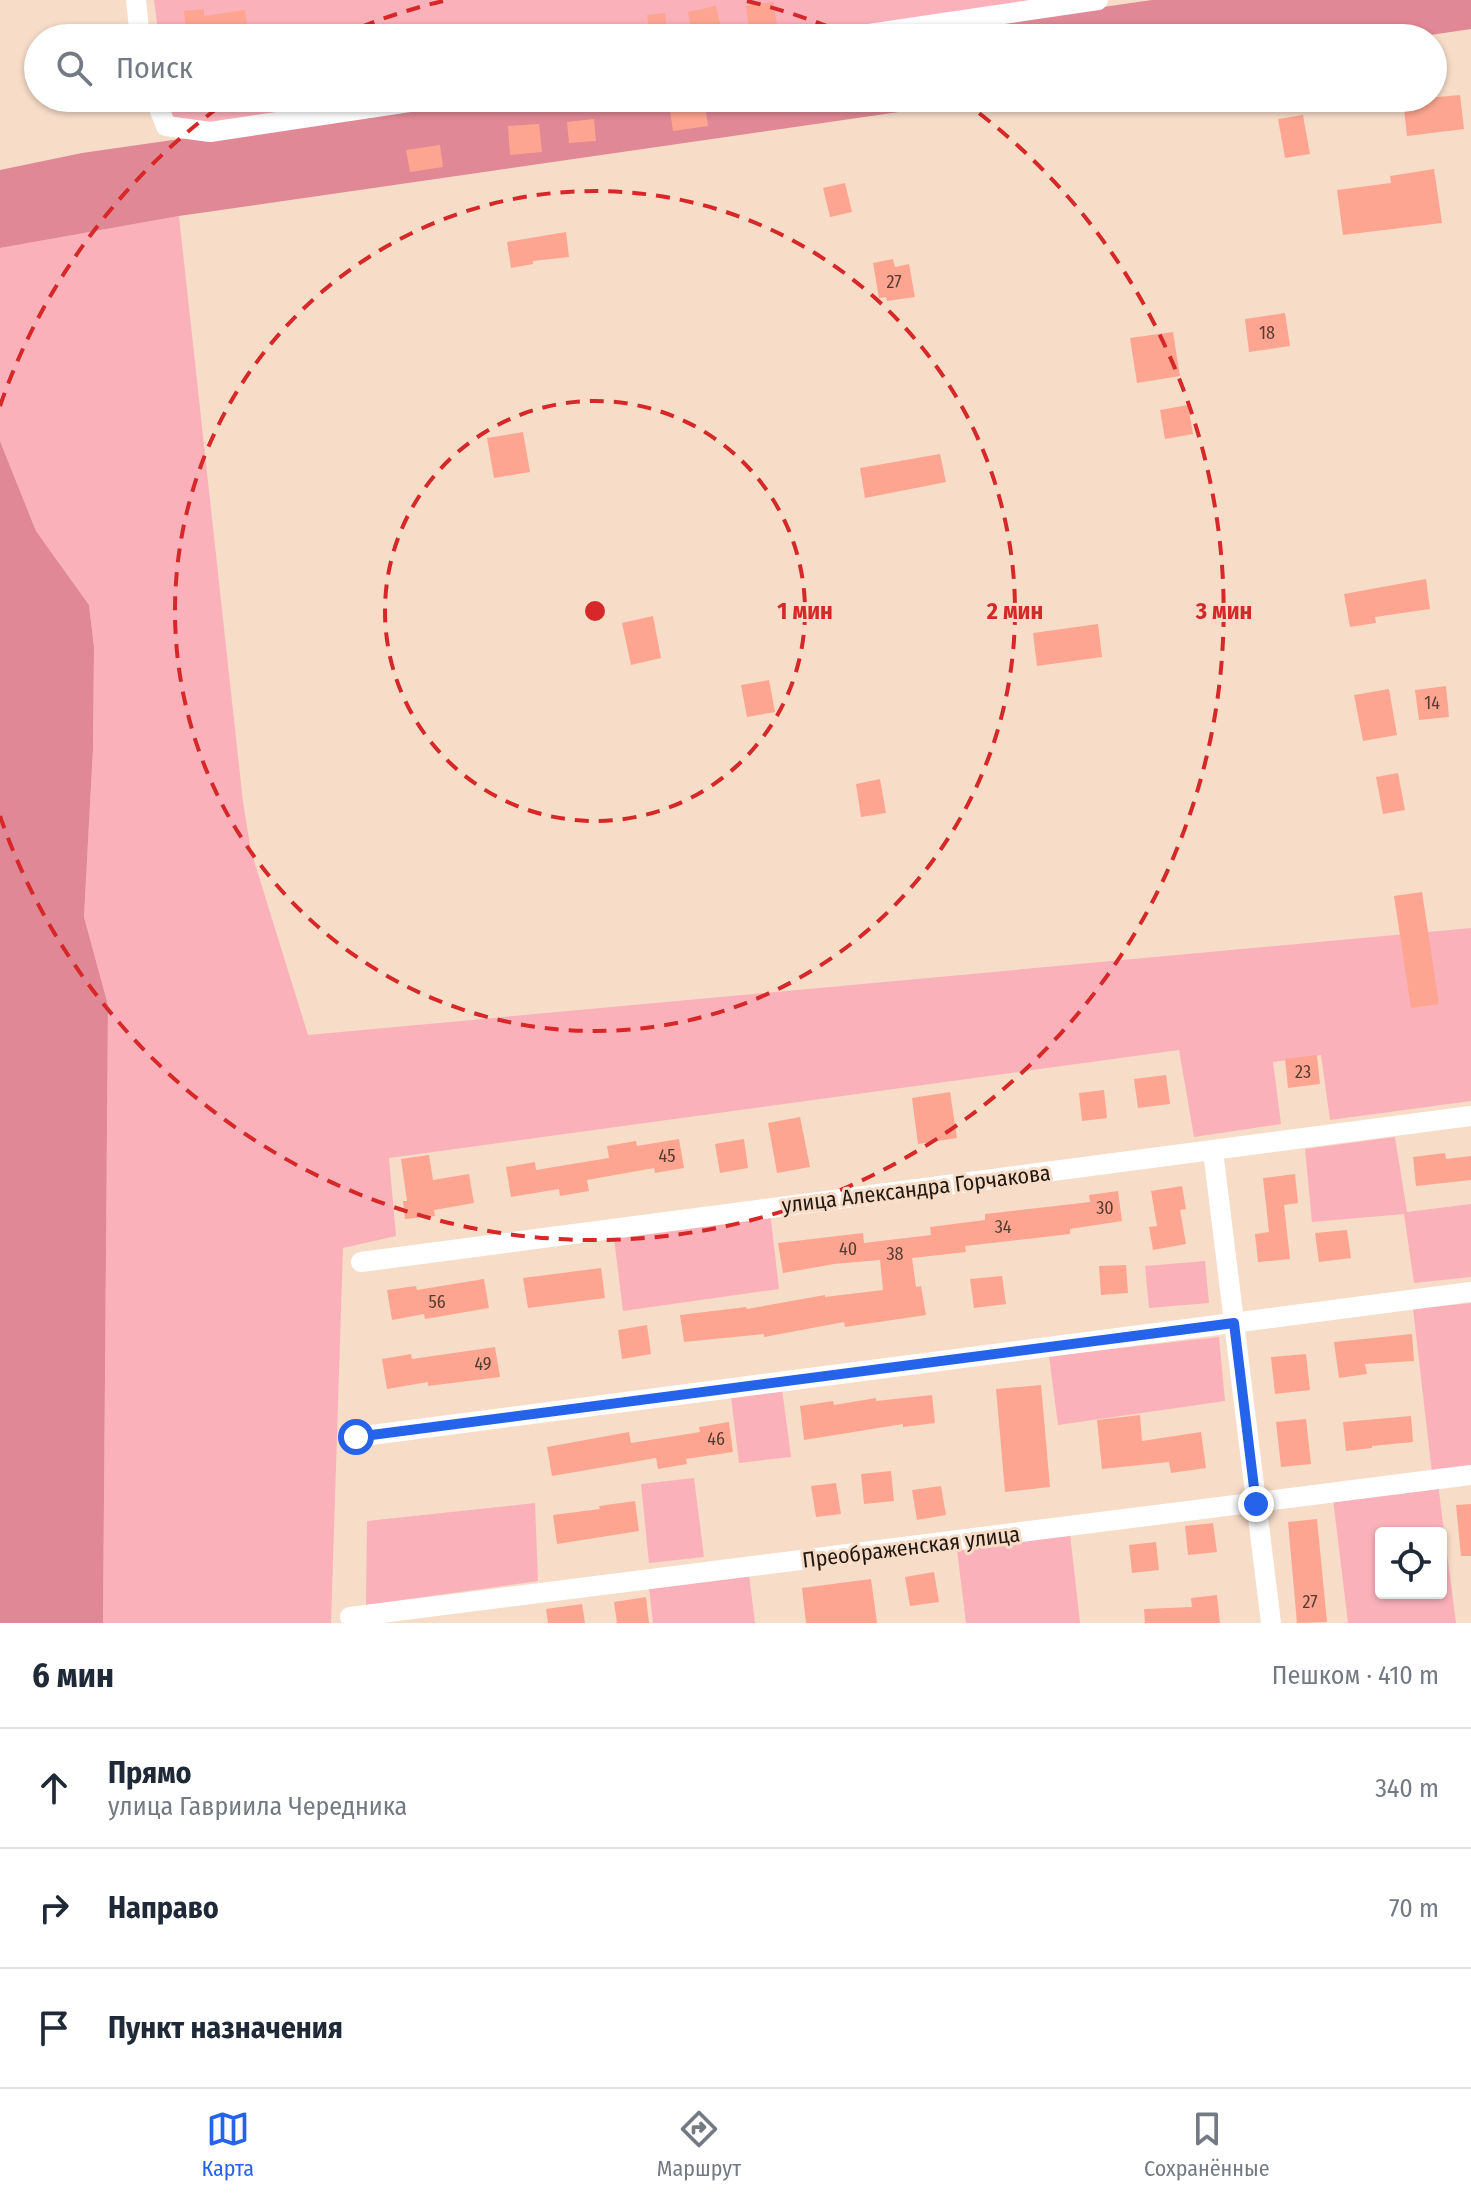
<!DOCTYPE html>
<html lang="ru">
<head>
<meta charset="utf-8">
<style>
	:root { --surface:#fff; --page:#f2f2f3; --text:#1f2937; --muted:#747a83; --line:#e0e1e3; --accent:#2563eb }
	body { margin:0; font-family:"Fira Sans Condensed",sans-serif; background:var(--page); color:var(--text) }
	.controls { position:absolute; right:24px; bottom:24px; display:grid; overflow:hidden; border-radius:8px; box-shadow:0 2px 6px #0004 }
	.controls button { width:72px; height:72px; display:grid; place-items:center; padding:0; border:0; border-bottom:2px solid var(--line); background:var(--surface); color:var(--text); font:40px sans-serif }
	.stop { position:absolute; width:24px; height:24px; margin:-18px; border:6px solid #2563eb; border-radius:50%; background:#fff }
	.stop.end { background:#2563eb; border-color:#fff; box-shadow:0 2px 8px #0008 }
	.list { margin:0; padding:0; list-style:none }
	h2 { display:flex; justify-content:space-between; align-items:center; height:104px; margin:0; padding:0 32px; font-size:34px }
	h2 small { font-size:26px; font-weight:400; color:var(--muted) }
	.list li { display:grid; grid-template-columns:52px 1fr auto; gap:24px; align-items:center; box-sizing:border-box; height:120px; padding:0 32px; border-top:2px solid var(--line) }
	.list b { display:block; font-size:30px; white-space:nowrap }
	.list p { margin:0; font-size:26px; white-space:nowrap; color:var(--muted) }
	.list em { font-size:26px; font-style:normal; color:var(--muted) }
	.icon { flex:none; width:44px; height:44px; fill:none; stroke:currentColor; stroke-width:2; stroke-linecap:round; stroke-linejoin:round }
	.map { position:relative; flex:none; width:1471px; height:1623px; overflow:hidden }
	.search { position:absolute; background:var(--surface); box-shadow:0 2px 6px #0004; left:24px; right:24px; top:24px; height:88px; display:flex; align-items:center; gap:20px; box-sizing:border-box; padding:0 28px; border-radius:44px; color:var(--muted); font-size:30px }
	.sheet { height:464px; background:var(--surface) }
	nav { display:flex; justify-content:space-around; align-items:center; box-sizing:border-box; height:112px; border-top:2px solid var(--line); background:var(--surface); font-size:22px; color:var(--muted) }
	nav a { display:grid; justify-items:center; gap:4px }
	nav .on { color:var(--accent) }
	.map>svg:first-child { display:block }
	.green { fill:#fab1ba; fill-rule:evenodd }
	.forest { fill:#e08895 }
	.building { fill:#fda590 }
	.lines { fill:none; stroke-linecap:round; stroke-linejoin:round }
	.minor { stroke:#fff; stroke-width:20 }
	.route { stroke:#2563eb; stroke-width:10 }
	.ring { fill:none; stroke:#d62828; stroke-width:4; stroke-dasharray:14 10 }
	.labels { text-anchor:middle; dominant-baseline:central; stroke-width:6; stroke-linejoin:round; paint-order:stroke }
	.number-label { font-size:18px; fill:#593c31 }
	.street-label { font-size:22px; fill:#221911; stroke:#f7dcc8 }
	.centre { fill:#d62828; stroke:#f7dcc8; stroke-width:4 }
	.ring-label { font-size:24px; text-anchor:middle; font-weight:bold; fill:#d62828; stroke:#f7dcc8; stroke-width:6; stroke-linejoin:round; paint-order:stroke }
</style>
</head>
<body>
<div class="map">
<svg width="1471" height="1623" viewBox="0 0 1471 1623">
	<rect width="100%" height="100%" fill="#f7dcc8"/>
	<!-- green -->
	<path class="green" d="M 154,0 L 1054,0 L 794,38 L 159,38 Z
		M 166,98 L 383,98 L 169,128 Z
		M 179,216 L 243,802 L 251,851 L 308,1035 L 1471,928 L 1471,1101 L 1330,1120 L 1321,1055 L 1273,1062 L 1281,1124 L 1194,1137 L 1179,1050 L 389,1158 L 396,1236 L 343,1248 L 331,1623 L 103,1623 L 108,1005 L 84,917 L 93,749 L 94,647 L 89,605 L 36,531 L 0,441 L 0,248 Z
		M 1395,1137 L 1407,1212 L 1471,1204 L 1471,1277 L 1414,1283 L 1404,1214 L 1312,1222 L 1305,1149 Z
		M 770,1212 L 779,1289 L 623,1311 L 614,1238 Z
		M 1205,1261 L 1209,1303 L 1149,1308 L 1145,1266 Z
		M 1471,1303 L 1471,1468 L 1432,1473 L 1413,1309 Z
		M 1219,1337 L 1225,1401 L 1058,1425 L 1049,1356 Z
		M 782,1389 L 791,1457 L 739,1463 L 731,1397 Z
		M 694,1478 L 704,1557 L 649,1563 L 641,1484 Z
		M 1438,1484 L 1456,1623 L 1348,1623 L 1333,1499 ZM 1381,1533 L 1441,1533 L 1441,1593 L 1381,1593 Z
		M 535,1503 L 538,1581 L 366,1605 L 367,1521 Z
		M 1070,1534 L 1080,1623 L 966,1623 L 957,1550 Z
		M 749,1575 L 755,1623 L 653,1623 L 649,1588 Z"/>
	<!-- forest -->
	<path class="forest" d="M 1152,0 L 1471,0 L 1471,29 L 1410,38 L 886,38 Z
		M 466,98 L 996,98 L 179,216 L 0,248 L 0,170 L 82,153 Z
		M 0,441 L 36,531 L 89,605 L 94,647 L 93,749 L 84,917 L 108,1005 L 103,1623 L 0,1623 Z"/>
	<!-- building -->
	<path class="building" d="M 773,2 L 777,24 L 749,29 L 746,6 Z
		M 716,6 L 722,32 L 693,38 L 688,12 Z
		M 204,9 L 204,16 L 245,10 L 249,38 L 218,38 L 217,32 L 186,35 L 184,11 Z
		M 665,13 L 668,38 L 650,38 L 647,15 Z
		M 554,24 L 555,38 L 514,38 L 514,28 Z
		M 1460,95 L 1464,129 L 1407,136 L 1403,100 Z
		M 668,98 L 704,98 L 708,126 L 673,131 Z
		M 1303,115 L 1310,154 L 1285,158 L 1278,119 Z
		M 594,119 L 596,141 L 569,143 L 567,122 Z
		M 539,124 L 542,152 L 510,155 L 508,126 Z
		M 440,145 L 443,167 L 410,172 L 406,150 Z
		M 1434,169 L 1442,223 L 1343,235 L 1337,190 L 1391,183 L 1390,176 Z
		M 845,183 L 852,212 L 830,217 L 823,188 Z
		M 566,232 L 569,257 L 533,261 L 533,264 L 511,268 L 507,242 Z
		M 893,259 L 895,267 L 909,264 L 915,297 L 887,301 L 886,297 L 879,298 L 873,263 Z
		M 1285,313 L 1290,346 L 1249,352 L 1245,319 Z
		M 1173,332 L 1180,376 L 1137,383 L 1130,338 Z
		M 1188,405 L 1193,434 L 1165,439 L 1160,410 Z
		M 523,432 L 530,472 L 494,478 L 487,438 Z
		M 940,454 L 946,482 L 865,498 L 860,468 Z
		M 1426,579 L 1430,609 L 1375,617 L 1376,623 L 1350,627 L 1344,594 Z
		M 653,616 L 661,658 L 631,665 L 622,623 Z
		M 1098,624 L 1102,657 L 1037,666 L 1033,633 Z
		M 769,680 L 775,712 L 747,717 L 741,685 Z
		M 1446,686 L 1449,717 L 1419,720 L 1415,690 Z
		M 1389,689 L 1397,735 L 1363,741 L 1354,695 Z
		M 1398,773 L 1405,810 L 1383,814 L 1376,777 Z
		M 880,779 L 886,813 L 861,817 L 856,784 Z
		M 1422,892 L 1439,1004 L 1411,1008 L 1394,896 Z
		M 1317,1055 L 1320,1084 L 1288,1088 L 1285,1059 Z
		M 1166,1075 L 1170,1104 L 1138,1108 L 1134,1079 Z
		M 1104,1090 L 1107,1118 L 1082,1121 L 1079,1093 Z
		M 950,1092 L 957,1138 L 918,1144 L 912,1098 Z
		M 800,1117 L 810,1167 L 777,1173 L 768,1123 Z
		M 679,1139 L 684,1168 L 655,1173 L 654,1168 L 587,1180 L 589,1191 L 560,1196 L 559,1189 L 511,1197 L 506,1167 L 535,1162 L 536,1170 L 609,1158 L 607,1146 L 636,1141 L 637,1146 Z
		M 744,1139 L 748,1168 L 720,1173 L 715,1144 Z
		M 1445,1153 L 1446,1159 L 1471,1156 L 1471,1180 L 1416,1186 L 1413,1157 Z
		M 429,1155 L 433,1180 L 469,1174 L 474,1203 L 434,1210 L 435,1216 L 405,1219 L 403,1201 L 407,1201 L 401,1159 Z
		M 1295,1174 L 1298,1203 L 1284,1205 L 1290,1259 L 1258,1262 L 1255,1234 L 1269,1232 L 1263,1178 Z
		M 1182,1186 L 1186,1209 L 1180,1210 L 1186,1244 L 1153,1250 L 1149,1227 L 1157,1226 L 1151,1191 Z
		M 1118,1191 L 1122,1221 L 1070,1229 L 1070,1234 L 965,1246 L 966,1252 L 912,1258 L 916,1287 L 921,1286 L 926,1315 L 845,1327 L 844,1322 L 764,1337 L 764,1334 L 684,1342 L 680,1315 L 746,1307 L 747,1309 L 825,1295 L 825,1297 L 883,1290 L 880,1260 L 834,1264 L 783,1273 L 778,1243 L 863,1233 L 864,1243 L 931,1235 L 930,1227 L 985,1220 L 985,1214 L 1090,1202 L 1089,1195 Z
		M 1347,1230 L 1351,1258 L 1319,1262 L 1315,1233 Z
		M 1126,1265 L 1128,1293 L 1101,1295 L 1099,1266 Z
		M 601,1268 L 605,1298 L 528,1308 L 523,1278 Z
		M 1002,1276 L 1006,1304 L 974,1308 L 970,1279 Z
		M 484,1279 L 489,1308 L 425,1319 L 424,1314 L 392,1320 L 387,1290 L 416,1286 L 417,1290 Z
		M 647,1325 L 651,1354 L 622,1359 L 618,1330 Z
		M 1412,1334 L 1414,1361 L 1365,1364 L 1367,1374 L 1339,1378 L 1334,1342 Z
		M 495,1347 L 500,1377 L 428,1386 L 428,1382 L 387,1389 L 382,1359 L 411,1354 L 412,1359 Z
		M 1306,1354 L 1310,1390 L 1275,1394 L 1271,1357 Z
		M 1041,1385 L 1050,1487 L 1005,1492 L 996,1389 Z
		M 932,1395 L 935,1423 L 903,1427 L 903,1424 L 804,1440 L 800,1406 L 833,1401 L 834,1405 L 876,1398 L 876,1401 Z
		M 1140,1415 L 1142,1441 L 1201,1432 L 1206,1468 L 1171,1473 L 1169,1462 L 1102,1469 L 1097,1420 Z
		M 1411,1416 L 1413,1442 L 1372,1446 L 1372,1448 L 1346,1451 L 1343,1422 Z
		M 1306,1419 L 1311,1464 L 1281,1467 L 1276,1422 Z
		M 729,1422 L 733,1452 L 686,1459 L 687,1464 L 658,1469 L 656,1458 L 552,1476 L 547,1447 L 629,1432 L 631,1443 L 700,1432 L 699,1427 Z
		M 891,1471 L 894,1501 L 864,1504 L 861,1474 Z
		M 836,1483 L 841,1514 L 816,1517 L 811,1486 Z
		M 941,1486 L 946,1515 L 917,1520 L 912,1490 Z
		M 635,1501 L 639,1531 L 557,1544 L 553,1515 L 600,1509 L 599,1506 Z
		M 1471,1504 L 1471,1556 L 1461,1556 L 1456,1505 Z
		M 1317,1519 L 1327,1622 L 1297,1623 L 1288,1522 Z
		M 1213,1523 L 1217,1552 L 1188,1555 L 1185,1526 Z
		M 1156,1542 L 1159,1570 L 1132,1573 L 1129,1545 Z
		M 934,1572 L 939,1602 L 910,1606 L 905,1577 Z
		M 871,1579 L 877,1623 L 806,1623 L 802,1588 Z
		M 1217,1595 L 1220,1623 L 1145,1623 L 1144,1609 L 1192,1607 L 1191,1598 Z
		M 646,1597 L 649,1623 L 617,1623 L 614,1602 Z
		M 582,1604 L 585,1623 L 548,1623 L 546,1609 Z"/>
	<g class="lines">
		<!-- minor -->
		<path class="minor" d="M 136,0 L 140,38
			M 842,38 L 1098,0
			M 155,98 L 166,126 L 210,132 L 436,98
			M 1213,1151 L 1271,1623
			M 361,1262 L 1471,1116
			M 356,1437 L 1471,1292
			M 350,1617 L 1471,1475"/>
	</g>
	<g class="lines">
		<!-- route -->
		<path class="route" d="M 356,1437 L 1234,1323 L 1256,1504"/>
	</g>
	<!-- distance rings -->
	<g class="ring">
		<circle cx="595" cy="611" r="210"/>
		<circle cx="595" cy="611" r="420"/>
		<path d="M0 406A629 629 0 0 1 230 99M339 36A629 629 0 0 1 443 1M747 1A629 629 0 0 1 851 36M960 99A629 629 0 1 1 0 816"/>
	</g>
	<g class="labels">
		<!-- number labels -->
		<g class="number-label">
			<text x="894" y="282">27</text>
			<text x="1267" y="333">18</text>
			<text x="1432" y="703">14</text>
			<text x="1303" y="1072">23</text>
			<text x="667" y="1156">45</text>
			<text x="1105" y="1208">30</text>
			<text x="1003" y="1227">34</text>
			<text x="848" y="1249">40</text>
			<text x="895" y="1254">38</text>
			<text x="437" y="1302">56</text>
			<text x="483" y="1364">49</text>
			<text x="716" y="1439">46</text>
			<text x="1310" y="1602">27</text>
		</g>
		<!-- street labels -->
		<g class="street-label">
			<text transform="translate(916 1189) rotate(-7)">улица Александра Горчакова</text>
			<text transform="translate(911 1547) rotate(-7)">Преображенская улица</text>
		</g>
	</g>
	<circle cx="595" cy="611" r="12" class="centre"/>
	<g class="ring-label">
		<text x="805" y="619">1 мин</text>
		<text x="1015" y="619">2 мин</text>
		<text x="1224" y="619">3 мин</text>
	</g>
</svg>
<div class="controls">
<button><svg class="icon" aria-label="locate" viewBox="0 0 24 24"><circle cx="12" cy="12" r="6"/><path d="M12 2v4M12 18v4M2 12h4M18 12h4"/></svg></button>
</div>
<div class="stop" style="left:356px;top:1437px"></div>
<div class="stop end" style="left:1256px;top:1504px"></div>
<div class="search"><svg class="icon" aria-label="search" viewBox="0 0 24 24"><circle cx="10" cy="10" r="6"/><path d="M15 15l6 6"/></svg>Поиск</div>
</div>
<section class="sheet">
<h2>6 мин<small>Пешком · 410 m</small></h2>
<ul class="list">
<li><svg class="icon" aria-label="ahead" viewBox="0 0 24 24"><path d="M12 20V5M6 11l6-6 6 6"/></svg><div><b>Прямо</b><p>улица Гавриила Чередника</p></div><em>340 m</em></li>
<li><svg class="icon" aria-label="right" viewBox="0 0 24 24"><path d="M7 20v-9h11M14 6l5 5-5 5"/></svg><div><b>Направо</b></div><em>70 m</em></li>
<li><svg class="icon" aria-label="arrive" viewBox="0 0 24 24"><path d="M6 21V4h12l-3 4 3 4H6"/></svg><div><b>Пункт назначения</b></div></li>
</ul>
</section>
<nav>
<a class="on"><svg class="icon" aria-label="map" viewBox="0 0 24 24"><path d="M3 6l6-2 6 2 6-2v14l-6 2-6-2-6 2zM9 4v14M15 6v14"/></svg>Карта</a>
<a><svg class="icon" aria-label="directions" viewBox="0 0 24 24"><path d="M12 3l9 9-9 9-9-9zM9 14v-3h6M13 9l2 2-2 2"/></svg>Маршрут</a>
<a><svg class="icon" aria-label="saved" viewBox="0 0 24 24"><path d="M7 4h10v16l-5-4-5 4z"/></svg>Сохранённые</a>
</nav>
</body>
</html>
